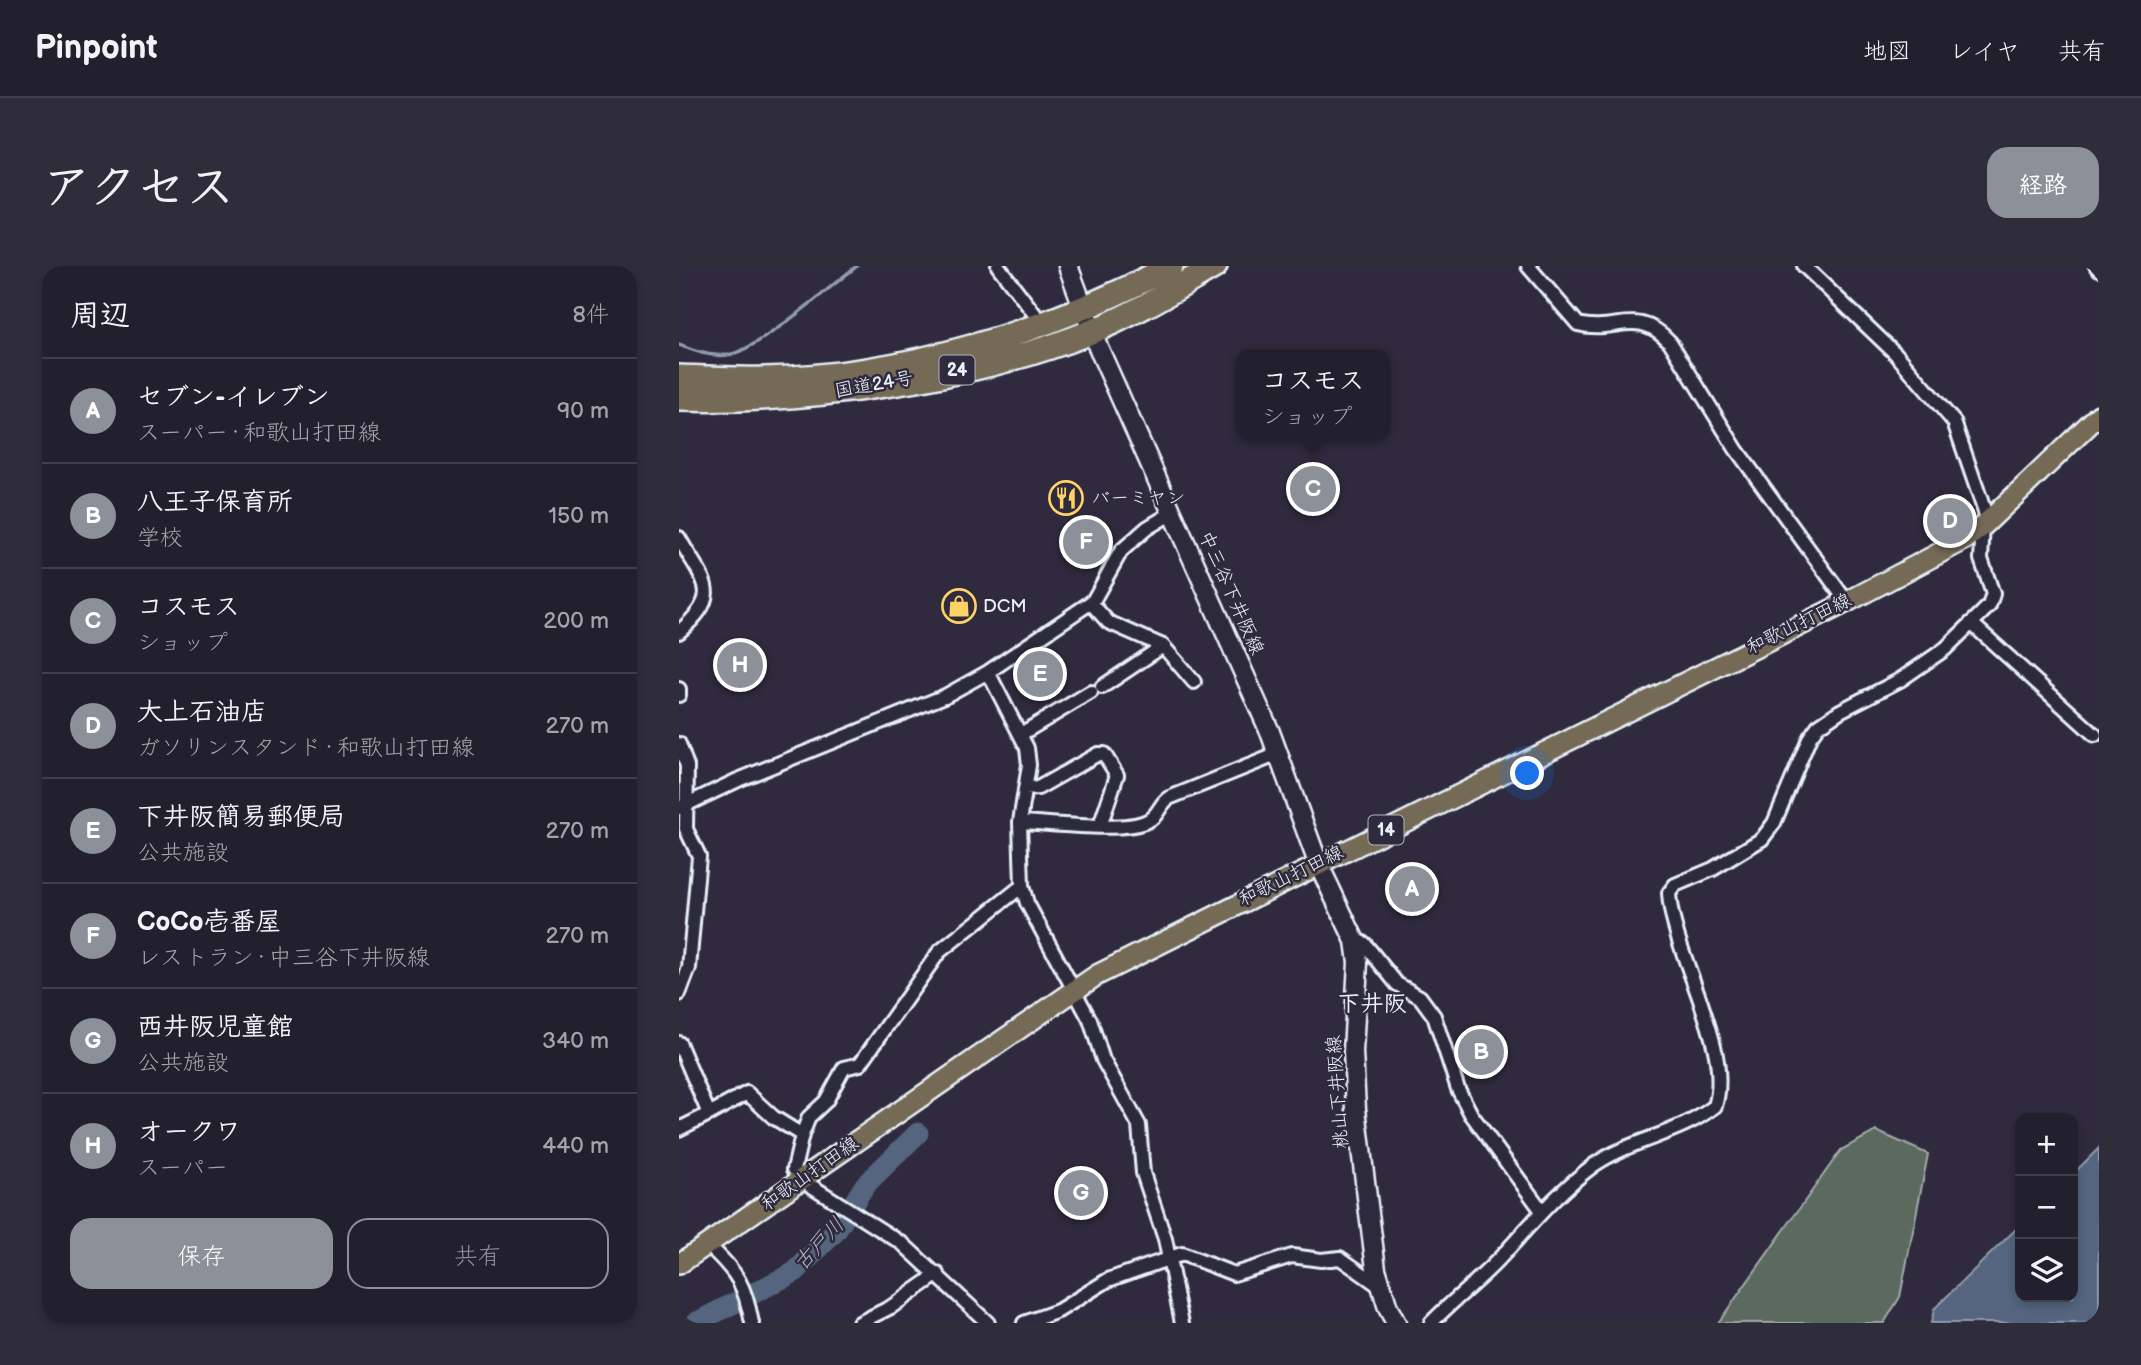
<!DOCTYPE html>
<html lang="ja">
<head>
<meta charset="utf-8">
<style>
	:root { --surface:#23202e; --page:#2f2d3a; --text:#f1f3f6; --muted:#a3a3aa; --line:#403e4a; --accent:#8c9099 }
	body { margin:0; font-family:"Balsamiq Sans","Klee One",sans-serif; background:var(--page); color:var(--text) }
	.controls { position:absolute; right:21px; bottom:21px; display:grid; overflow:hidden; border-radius:14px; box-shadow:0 4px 10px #0003 }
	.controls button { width:63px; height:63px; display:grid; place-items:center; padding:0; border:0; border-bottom:2px solid var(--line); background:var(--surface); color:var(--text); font:35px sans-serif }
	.you { position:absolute; left:849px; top:508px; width:24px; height:24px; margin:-18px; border:5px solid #fff; border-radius:50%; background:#1a73e8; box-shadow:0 0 0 10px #1a73e833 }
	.badge { display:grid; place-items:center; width:46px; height:46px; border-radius:50%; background:var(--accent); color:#fff; font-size:23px; font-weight:700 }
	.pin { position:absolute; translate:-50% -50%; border:4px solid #fff; box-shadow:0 2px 7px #0006 }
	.popup { position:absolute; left:557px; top:83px; width:154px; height:91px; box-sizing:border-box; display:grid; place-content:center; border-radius:14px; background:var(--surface); filter:drop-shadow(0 2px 5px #0005); font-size:23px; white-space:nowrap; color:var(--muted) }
	.popup b { font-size:26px; color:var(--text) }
	.popup::after { content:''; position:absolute; left:50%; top:100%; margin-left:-14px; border:14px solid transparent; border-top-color:var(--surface) }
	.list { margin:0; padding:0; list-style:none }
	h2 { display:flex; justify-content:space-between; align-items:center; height:91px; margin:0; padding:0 28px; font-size:30px }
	h2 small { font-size:23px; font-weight:400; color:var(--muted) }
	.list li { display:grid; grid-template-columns:46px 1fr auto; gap:21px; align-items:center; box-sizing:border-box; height:105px; padding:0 28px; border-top:2px solid var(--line) }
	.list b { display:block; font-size:26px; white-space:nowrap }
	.list p { margin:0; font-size:23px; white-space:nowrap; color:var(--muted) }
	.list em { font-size:23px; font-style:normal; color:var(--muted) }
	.actions { display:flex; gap:14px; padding:21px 28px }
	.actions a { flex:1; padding:16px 0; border:2px solid var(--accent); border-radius:21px; text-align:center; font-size:24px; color:var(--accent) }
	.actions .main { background:var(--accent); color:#fff }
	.icon { flex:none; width:38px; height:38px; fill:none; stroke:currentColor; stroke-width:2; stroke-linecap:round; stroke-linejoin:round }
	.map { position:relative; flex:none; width:1420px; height:1057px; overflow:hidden; border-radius:21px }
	header { display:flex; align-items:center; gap:42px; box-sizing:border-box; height:98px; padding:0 35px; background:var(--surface); border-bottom:2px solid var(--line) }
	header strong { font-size:33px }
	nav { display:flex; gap:38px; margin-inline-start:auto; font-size:24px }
	.intro { display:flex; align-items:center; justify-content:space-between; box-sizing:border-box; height:168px; padding:0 42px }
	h1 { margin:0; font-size:49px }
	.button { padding:18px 32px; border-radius:21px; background:var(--accent); color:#fff; font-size:24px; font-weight:700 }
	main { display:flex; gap:42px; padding:0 42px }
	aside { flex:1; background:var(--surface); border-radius:21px; box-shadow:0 4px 10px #0003 }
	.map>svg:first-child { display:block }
	.green { fill:#5c695f; stroke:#a2adac; stroke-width:2 }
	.water { fill:#55657f; stroke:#909daf; stroke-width:2 }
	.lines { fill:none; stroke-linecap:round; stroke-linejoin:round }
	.stream { stroke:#909daf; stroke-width:3.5 }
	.river { stroke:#55657f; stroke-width:21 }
	.street-casing { stroke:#e8f1f8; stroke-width:18 }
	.secondary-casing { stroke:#e8f1f8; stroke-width:23 }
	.primary-casing { stroke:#e8f1f8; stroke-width:24 }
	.highway-casing { stroke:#e8f1f8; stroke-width:28 }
	.street { stroke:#2f2a3d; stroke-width:12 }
	.secondary { stroke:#2f2a3d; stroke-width:18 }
	.primary { stroke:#756a55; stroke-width:19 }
	.highway { stroke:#756a55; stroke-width:23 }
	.labels { text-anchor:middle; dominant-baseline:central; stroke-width:5; stroke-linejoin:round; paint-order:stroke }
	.shield { fill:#2f2a3d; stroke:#b0b5c0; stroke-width:2 }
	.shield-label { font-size:18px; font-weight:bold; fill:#e8f1f8 }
	.street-label { font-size:19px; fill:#e8f1f8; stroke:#2f2a3d }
	.poi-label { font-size:19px; fill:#e8f1f8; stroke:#2f2a3d; text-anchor:start }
	.water-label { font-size:21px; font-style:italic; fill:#adb9c8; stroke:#2f2a3d }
	.quarter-label { font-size:23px; font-weight:bold; fill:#e8f1f8; stroke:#2f2a3d }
</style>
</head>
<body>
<header>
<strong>Pinpoint</strong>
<nav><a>地図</a><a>レイヤ</a><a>共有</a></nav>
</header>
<div class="intro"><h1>アクセス</h1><a class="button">経路</a></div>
<main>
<aside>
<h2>周辺<small>8件</small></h2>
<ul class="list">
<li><span class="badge">A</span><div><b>セブン-イレブン</b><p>スーパー · 和歌山打田線</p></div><em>90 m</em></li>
<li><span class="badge">B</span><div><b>八王子保育所</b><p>学校</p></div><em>150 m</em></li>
<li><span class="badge">C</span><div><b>コスモス</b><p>ショップ</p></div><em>200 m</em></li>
<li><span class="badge">D</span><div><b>大上石油店</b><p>ガソリンスタンド · 和歌山打田線</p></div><em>270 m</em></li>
<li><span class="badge">E</span><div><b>下井阪簡易郵便局</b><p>公共施設</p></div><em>270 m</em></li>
<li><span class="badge">F</span><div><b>CoCo壱番屋</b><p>レストラン · 中三谷下井阪線</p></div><em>270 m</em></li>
<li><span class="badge">G</span><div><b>西井阪児童館</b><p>公共施設</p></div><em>340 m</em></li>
<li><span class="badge">H</span><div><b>オークワ</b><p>スーパー</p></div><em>440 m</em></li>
</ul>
<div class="actions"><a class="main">保存</a><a>共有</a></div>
</aside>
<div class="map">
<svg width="1420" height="1057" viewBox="0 0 1420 1057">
	<rect width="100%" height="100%" fill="#2f2a3d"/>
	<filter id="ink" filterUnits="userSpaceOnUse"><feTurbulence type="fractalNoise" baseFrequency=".0143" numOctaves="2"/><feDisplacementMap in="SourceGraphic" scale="14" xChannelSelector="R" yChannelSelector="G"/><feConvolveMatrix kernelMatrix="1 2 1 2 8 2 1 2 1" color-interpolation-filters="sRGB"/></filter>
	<g filter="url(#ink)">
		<!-- green -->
		<path class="green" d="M 1197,865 L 1249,888 L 1221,1031 L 1205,1057 L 1039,1057 L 1162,884 Z"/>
		<!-- water -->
		<path class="water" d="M 1420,882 L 1420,1057 L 1252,1057 L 1255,1043 L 1341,959 L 1341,1031 L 1394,1031 L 1394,908 Z"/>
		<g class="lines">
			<!-- stream -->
			<path class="stream" d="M 0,79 C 15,85 31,91 48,89 C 79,85 150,21 178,0"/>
			<!-- river -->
			<path class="river" d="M 16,1057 L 116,1006 L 157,965 L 186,919 L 239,867"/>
			<!-- street casing -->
			<g class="street-casing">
				<path id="street" d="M 319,0 L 364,59
					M 849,0 L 899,58 C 937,68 958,40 991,76 L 1057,183 L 1168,336
					M 1125,0 L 1217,88 L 1275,156 L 1309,255
					M 1417,0 L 1420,3
					M 0,272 C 24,316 46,326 0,366
					M 412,337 L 429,356 L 484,380 L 423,421
					M 1292,357 L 1416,469
					M 484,380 L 515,416
					M 309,406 L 348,482 L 350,499 L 341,556 L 343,620 L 348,637 L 411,754 L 424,794 L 460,859 L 464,907 L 486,973 L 503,1057
					M 0,423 L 0,429
					M 342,468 L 412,426
					M 0,478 L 8,500 L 7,563 L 20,590 L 10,702 L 0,728
					M 346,523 L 359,522 L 419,488 L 425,488 L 438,509 L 421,560
					M 0,542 L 59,514 L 266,430 L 309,406 L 414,335 L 442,285 L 468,262 L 493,247
					M 341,556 C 370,557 445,567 468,555 C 480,550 480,538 490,532 L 599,488
					M 676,675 L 685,677 L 718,718 L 741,731 L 755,750 L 779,823 L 792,848 L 863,945
					M 0,777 L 30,848 L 68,827 L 94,851 L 123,869
					M 0,863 L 30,848
					M 30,980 C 58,1006 66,1019 73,1057
					M 180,1057 L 212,1041 L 259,1008
					M 309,1057 L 224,978 L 123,914 L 115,903 L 123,869 L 130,851 L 147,835 L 165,802 L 181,798 L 260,686 L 343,620
					M 345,1057 L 379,1045 L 429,1014 L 503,988 L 555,1008 L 613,990 L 642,994 L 661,992 L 702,1021
					M 752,1057 C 773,1035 798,1016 819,994 C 850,961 878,926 915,899 C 952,873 1000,869 1036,840 C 1055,782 993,688 990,627 L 996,619 L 1034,603 L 1083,573 L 1095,557 L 1131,471 L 1139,460 L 1161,445 L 1221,414 L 1266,383 L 1310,340 L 1314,328 L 1302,293 L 1304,260"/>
			</g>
			<!-- secondary casing -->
			<g class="secondary-casing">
				<path id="secondary" d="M 389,0 L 419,81 L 591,466 L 639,597 L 676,675 L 679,696 L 674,786 L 677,843 L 697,1003 L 709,1042 L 717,1057"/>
			</g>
			<!-- primary casing -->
			<g class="primary-casing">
				<path id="primary" d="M 0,998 L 418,709 L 1168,336 L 1287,273 L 1304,260 L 1420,149"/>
			</g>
			<!-- highway casing -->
			<g class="highway-casing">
				<path id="highway" d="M 0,111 C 28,112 57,114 85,113 C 223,111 372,65 492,0
					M 0,133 C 126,137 297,113 414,65 C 456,48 496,23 536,0"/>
			</g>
			<!-- street -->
			<use href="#street" class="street"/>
			<!-- secondary -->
			<use href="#secondary" class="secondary"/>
			<!-- primary -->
			<use href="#primary" class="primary"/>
			<!-- highway -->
			<use href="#highway" class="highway"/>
		</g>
	</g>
	<!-- icons -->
	<defs>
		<g id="restaurant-ring" transform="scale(1.75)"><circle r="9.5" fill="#2f2a3d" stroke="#ffd166" stroke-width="1.5"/><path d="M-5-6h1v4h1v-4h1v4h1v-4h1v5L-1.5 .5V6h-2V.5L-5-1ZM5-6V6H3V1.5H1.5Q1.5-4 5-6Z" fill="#ffd166"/></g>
		<g id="shop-ring" transform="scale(1.75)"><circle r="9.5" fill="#2f2a3d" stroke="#ffd166" stroke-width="1.5"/><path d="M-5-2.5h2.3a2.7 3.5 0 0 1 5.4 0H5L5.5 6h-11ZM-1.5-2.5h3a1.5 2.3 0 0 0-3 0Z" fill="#ffd166"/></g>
	</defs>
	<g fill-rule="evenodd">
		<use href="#restaurant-ring" x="387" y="232"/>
		<use href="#shop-ring" x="280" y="340"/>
	</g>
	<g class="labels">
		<!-- shield labels -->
		<g class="shield">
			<rect x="260.5" y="89.5" width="35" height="29" rx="5"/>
			<rect x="689.5" y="549.5" width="35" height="29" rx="5"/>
		</g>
		<g class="shield-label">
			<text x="278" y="104">24</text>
			<text x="707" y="564">14</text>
		</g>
		<!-- street labels -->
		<g class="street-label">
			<text transform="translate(195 119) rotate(-10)">国道24号</text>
			<text transform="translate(552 327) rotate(66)">中三谷下井阪線</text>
			<text transform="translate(1120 358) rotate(-26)">和歌山打田線</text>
			<text transform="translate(612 610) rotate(-26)">和歌山打田線</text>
			<text transform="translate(659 826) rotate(-94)">桃山下井阪線</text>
			<text transform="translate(131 908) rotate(-35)">和歌山打田線</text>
		</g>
		<!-- poi labels -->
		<g class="poi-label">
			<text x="412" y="232">バーミヤン</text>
			<text x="304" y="340">DCM</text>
		</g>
		<!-- water labels -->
		<g class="water-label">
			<text transform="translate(140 978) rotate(-47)">古戸川</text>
		</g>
		<!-- quarter labels -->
		<g class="quarter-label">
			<text x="693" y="738">下井阪</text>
		</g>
	</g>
</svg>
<div class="controls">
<button>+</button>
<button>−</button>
<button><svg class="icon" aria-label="layers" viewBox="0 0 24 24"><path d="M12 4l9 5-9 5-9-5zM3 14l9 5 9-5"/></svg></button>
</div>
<div class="you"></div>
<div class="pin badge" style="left:733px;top:623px">A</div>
<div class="pin badge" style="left:802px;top:786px">B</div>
<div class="pin badge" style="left:634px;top:223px">C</div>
<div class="popup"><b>コスモス</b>ショップ</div>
<div class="pin badge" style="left:1271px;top:255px">D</div>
<div class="pin badge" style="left:361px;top:408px">E</div>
<div class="pin badge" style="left:407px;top:276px">F</div>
<div class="pin badge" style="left:402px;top:927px">G</div>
<div class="pin badge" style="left:61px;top:399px">H</div>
</div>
</main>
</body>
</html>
